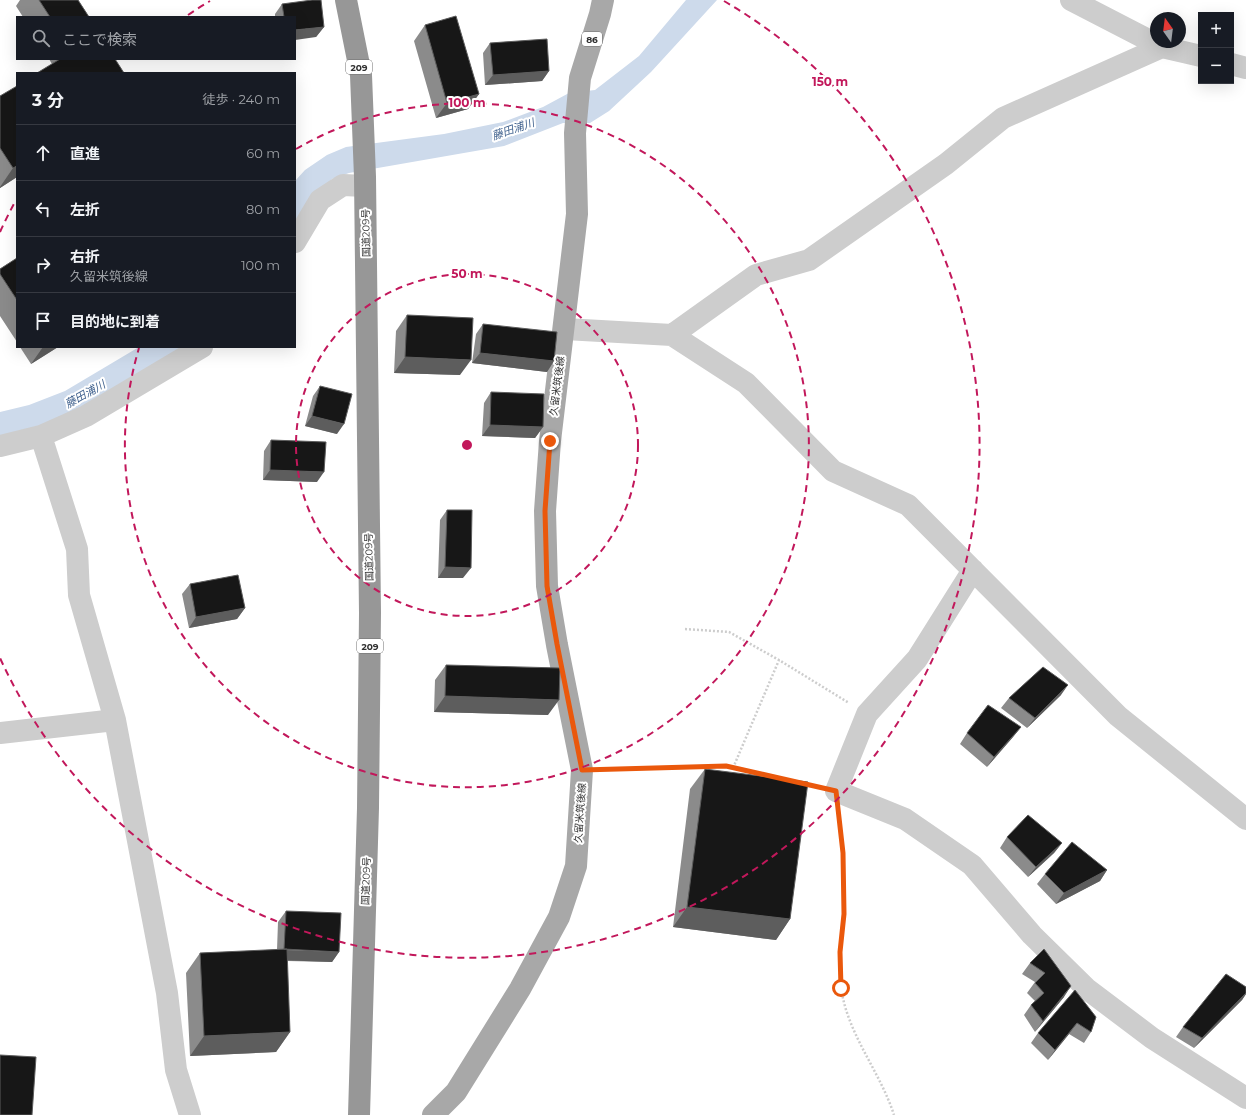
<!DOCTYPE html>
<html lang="ja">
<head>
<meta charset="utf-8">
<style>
	:root { --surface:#171b24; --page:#242831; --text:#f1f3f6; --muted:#9ea1a6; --line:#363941 }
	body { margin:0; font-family:Montserrat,"Noto Sans JP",sans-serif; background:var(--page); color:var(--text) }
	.controls { position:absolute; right:12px; top:12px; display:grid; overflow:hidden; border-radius:0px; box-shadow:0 4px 16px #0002 }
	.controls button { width:36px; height:36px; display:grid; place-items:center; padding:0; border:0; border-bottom:1px solid var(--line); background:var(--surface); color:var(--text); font:20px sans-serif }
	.compass { position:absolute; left:1150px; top:12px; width:36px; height:36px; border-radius:50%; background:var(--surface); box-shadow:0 4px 16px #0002; rotate:346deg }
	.stop { position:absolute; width:12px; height:12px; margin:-9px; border:3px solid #ea580c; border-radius:50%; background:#fff }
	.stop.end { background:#ea580c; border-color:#fff; box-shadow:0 1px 4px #0008 }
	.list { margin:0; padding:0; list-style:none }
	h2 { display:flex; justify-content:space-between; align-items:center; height:52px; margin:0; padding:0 16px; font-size:17px }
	h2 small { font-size:13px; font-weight:400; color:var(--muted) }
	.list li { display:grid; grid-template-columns:26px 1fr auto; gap:12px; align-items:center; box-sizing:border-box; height:56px; padding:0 16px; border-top:1px solid var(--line) }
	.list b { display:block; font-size:15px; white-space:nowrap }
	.list p { margin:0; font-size:13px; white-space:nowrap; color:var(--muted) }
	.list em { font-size:13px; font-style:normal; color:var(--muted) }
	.icon { flex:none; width:22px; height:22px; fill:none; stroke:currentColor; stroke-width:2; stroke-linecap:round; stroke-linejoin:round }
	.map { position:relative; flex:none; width:1246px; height:1115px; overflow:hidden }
	.search { position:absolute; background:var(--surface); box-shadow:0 4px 16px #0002; left:16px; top:16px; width:280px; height:44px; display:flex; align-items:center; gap:10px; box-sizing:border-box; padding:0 14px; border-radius:0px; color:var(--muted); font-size:15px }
	.panel { position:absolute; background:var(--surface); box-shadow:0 4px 16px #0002; left:16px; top:72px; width:280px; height:276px; border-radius:0px }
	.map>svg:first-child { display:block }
	.water { fill:#cddaeb }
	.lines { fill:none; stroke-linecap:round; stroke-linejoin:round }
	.path { stroke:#cdcdcd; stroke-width:2.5; stroke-dasharray:2 2; stroke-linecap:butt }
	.minor { stroke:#cdcdcd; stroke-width:22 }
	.major { stroke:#a8a8a8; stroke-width:22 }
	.highway { stroke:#979797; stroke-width:22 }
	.wall { fill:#8b8b8b }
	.shaded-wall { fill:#5d5d5d }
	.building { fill:#171717; stroke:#5d5d5d }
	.route { stroke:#ea580c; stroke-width:5 }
	.ring { fill:none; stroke:#c2185b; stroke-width:2; stroke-dasharray:7 5 }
	.labels { text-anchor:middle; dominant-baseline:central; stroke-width:4; stroke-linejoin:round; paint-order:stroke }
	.shield { fill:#fff; stroke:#6e6e6e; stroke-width:1 }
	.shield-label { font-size:9px; font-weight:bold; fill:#303030 }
	.street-label { font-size:10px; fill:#303030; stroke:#fff }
	.water-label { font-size:11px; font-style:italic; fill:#42638f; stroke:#fff }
	.centre { fill:#c2185b; stroke:#fff; stroke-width:2 }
	.ring-label { font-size:12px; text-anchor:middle; font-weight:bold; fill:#c2185b; stroke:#fff; stroke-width:4; stroke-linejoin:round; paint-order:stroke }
</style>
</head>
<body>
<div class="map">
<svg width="1246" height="1115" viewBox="0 0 1246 1115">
	<rect width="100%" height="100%" fill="#fff"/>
	<!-- water -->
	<path class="water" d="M 686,0 L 717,0 L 651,72 L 609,111 L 590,123 L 563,123 L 504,146 L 349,173 L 332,179 L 295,221 L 295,181 L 305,170 L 327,155 L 346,147 L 444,134 L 503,122 L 543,107 L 569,93 L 595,90 L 639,56 Z
		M 139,347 L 187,347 L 116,390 L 37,429 L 0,438 L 0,412 L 29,405 L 65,391 Z"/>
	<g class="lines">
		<!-- path -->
		<path class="path" d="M 685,629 L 729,632 L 779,660 L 849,703
			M 733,768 L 779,660
			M 605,769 L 726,766 L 782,779
			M 805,784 L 815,787
			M 839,817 C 843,849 845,882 844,914 C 842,938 838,962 841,987 C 847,1034 880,1071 894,1115"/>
		<!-- minor -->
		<path class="minor" d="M 1071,0 L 1162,47 L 1201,56
			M 1231,64 L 1246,68
			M 295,242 L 320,200 L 343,185 L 365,186
			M 565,329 L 672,335 L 746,383 L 833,471 L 908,505 L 1118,716 L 1246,819
			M 672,335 L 756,275 L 809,260 L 946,164 L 1003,118 L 1162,47
			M 41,436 L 77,549 L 79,595 L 115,720 L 167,993 L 176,1070 L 190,1115
			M 0,446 L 41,436 L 86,416 L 202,347
			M 973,570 L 917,659 L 867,714 L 836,791 L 905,819 L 972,865 L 1032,935 L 1087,989 L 1152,1038 L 1246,1098
			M 0,733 L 115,720"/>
		<!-- major -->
		<path class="major" d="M 433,1115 L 456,1092 L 520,989 L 559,917 L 576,866 L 582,770 L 557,645 L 547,586 L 545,511 L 550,441 L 577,214 L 575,133 L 580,78 L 600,14 L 603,0"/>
		<!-- highway -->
		<path class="highway" d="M 346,0 L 361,75 L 365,177 L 370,613 L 368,808 L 359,1115"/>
	</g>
	<!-- wall -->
	<path class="wall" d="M 20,0 L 78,0 L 89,17 L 23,17 L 16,6 Z
		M 282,4 L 324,27 L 316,37 L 295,17 L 275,17 L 275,14 Z
		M 425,25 L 479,94 L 468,109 L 436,118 L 414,41 Z
		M 490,43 L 549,71 L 542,81 L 485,85 L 483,53 Z
		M 49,59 L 115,59 L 52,64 Z
		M 0,96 L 17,177 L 0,188 Z
		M 17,258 L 17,342 L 0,316 L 0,269 Z
		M 407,315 L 460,375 L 394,373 L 396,331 Z
		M 483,324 L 554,361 L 547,372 L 472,363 L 476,334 Z
		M 20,347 L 58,347 L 31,364 Z
		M 320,386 L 337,434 L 305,426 L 313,396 Z
		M 491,392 L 543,427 L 535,438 L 482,436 L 484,403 Z
		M 271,440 L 317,482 L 263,480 L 264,451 Z
		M 447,510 L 463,578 L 438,578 L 440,520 Z
		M 190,584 L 245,608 L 237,619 L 189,628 L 182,594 Z
		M 446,665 L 548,715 L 434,712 L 435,680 Z
		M 1061,695 L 1027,728 L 1001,708 L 1009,698 Z
		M 1021,727 L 1013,737 L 987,767 L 960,744 L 967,733 Z
		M 705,769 L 790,919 L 776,940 L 673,927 L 690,789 Z
		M 1007,837 L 1062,843 L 1054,853 L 1028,877 L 1000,848 Z
		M 1107,870 L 1100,881 L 1056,904 L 1037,884 L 1045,874 Z
		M 286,911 L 339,952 L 332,962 L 287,961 L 290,1032 L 276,1052 L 190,1056 L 186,973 L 200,953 L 277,950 L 278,922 Z
		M 1044,949 L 1064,997 L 1035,1032 L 1024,1015 L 1031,1005 L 1035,1001 L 1027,993 L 1035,982 L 1022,974 L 1030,963 Z
		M 1246,987 L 1246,994 L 1242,1000 L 1194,1048 L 1176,1037 L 1183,1027 Z
		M 1075,990 L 1091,1032 L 1084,1043 L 1069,1034 L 1048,1060 L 1031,1043 L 1038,1033 Z"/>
	<!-- shaded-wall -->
	<path class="shaded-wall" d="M 324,27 L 316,37 L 295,40 L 295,30 Z
		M 549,71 L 542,81 L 485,85 L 493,75 Z
		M 479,94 L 468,109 L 436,118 L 447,103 Z
		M 17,166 L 17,177 L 0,188 L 0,187 L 13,168 Z
		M 43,347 L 58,347 L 31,364 Z
		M 480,353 L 554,361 L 547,372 L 472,363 Z
		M 405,357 L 471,360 L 460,375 L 394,373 Z
		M 312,416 L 344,424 L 337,434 L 305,426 Z
		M 490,425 L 543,427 L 535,438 L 482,436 Z
		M 270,470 L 324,472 L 317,482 L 263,480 Z
		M 445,567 L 471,568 L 463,578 L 438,578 Z
		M 245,608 L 237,619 L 189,628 L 196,617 Z
		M 1068,685 L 1061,695 L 1027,728 L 1035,718 Z
		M 445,696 L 559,700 L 548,715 L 434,712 Z
		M 1021,727 L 1013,737 L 987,767 L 994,757 Z
		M 1062,843 L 1054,853 L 1028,877 L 1036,867 Z
		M 1107,870 L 1100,881 L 1056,904 L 1064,893 Z
		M 687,907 L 790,919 L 776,940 L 673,927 Z
		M 284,950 L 339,952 L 332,962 L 277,960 Z
		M 1071,986 L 1064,997 L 1035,1032 L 1043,1021 Z
		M 1246,993 L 1246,994 L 1242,1000 L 1194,1048 L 1202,1038 Z
		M 1077,1023 L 1069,1034 L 1048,1060 L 1055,1050 Z
		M 290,1032 L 276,1052 L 190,1056 L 204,1036 Z"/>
	<!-- building -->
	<path class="building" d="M 39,0 L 78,0 L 89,17 L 50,17 Z
		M 312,0 L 321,0 L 324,27 L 295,30 L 295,17 L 284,17 L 282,4 Z
		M 456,16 L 479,94 L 447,103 L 425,25 Z
		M 547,39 L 549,71 L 493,75 L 490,43 Z
		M 60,59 L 115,59 L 124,73 L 37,73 Z
		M 17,86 L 17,166 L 13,168 L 0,148 L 0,96 Z
		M 17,258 L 17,300 L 0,274 L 0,269 Z
		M 407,315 L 473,318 L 471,360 L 405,357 Z
		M 483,324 L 557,332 L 554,361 L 480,353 Z
		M 320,386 L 352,394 L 344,424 L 312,416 Z
		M 491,392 L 544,394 L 543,427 L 490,425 Z
		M 271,440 L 326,442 L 324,472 L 270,470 Z
		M 447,510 L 472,510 L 471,568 L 445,567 Z
		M 238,575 L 245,608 L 196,617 L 190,584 Z
		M 446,665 L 560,668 L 559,700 L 445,696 Z
		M 1043,667 L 1068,685 L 1035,718 L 1009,698 Z
		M 988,705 L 1021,727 L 994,757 L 967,733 Z
		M 705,769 L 808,782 L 790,919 L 687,907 Z
		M 1028,815 L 1062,843 L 1036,867 L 1007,837 Z
		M 1072,842 L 1107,870 L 1064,893 L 1045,874 Z
		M 286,911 L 341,913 L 339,952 L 284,949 Z
		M 287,949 L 290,1032 L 204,1036 L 200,953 Z
		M 1044,949 L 1071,986 L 1043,1021 L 1031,1005 L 1044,993 L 1035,983 L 1045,973 L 1030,963 Z
		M 1226,974 L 1246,987 L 1246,993 L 1202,1038 L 1183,1027 Z
		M 1075,990 L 1096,1017 L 1091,1032 L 1077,1023 L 1055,1050 L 1038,1033 Z
		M 0,1055 L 36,1057 L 32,1115 L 0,1115 Z"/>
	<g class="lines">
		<!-- route -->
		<path class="route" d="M 550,441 L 545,511 L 547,586 L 557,644 L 582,770 L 726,766 L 836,791 L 843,853 L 844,914 L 840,952 L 841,988"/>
	</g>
	<!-- distance rings -->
	<g class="ring">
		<circle cx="467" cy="445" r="171"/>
		<path d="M296 149A342 342 0 1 1 139 348"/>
		<path d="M0 232A513 513 0 0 1 16 200M188 15A513 513 0 0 1 210 1M724 1A513 513 0 1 1 0 658"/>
	</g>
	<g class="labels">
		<!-- shield labels -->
		<g class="shield">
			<rect x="582" y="32" width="20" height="14" rx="3"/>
			<rect x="346" y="60" width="26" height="14" rx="3"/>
			<rect x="357" y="639" width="26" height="14" rx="3"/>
		</g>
		<g class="shield-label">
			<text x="592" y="39">86</text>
			<text x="359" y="67">209</text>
			<text x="370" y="646">209</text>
		</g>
		<!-- street labels -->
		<g class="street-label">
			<text transform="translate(366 233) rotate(-91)">国道209号</text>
			<text transform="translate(557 386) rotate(-83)">久留米筑後線</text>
			<text transform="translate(369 557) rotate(-91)">国道209号</text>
			<text transform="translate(580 813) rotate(-86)">久留米筑後線</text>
			<text transform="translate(366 881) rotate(-88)">国道209号</text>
		</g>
		<!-- water labels -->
		<g class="water-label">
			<text transform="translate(513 129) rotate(-19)">藤田浦川</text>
			<text transform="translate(85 394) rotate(-29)">藤田浦川</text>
		</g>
	</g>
	<circle cx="467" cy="445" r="6" class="centre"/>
	<g class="ring-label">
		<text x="830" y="86">150 m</text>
		<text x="467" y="107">100 m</text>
		<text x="467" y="278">50 m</text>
	</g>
</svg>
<div class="controls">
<button>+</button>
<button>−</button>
</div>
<svg class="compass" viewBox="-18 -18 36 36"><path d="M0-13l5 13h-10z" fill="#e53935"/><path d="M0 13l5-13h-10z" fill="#9ea1a6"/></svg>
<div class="stop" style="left:841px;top:988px"></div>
<div class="stop end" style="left:550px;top:441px"></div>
<div class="search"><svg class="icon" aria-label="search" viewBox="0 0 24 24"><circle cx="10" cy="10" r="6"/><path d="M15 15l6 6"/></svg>ここで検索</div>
<section class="panel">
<h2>3 分<small>徒歩 · 240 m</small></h2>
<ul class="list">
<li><svg class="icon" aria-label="ahead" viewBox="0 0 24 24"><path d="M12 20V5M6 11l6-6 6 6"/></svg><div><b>直進</b></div><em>60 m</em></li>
<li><svg class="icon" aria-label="left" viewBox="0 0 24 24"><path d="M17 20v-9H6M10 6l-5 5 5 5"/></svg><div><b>左折</b></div><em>80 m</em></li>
<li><svg class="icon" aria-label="right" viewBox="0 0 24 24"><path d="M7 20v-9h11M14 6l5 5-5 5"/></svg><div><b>右折</b><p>久留米筑後線</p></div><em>100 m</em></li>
<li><svg class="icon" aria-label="arrive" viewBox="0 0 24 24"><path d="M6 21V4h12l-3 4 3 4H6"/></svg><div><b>目的地に到着</b></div></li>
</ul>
</section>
</div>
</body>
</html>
